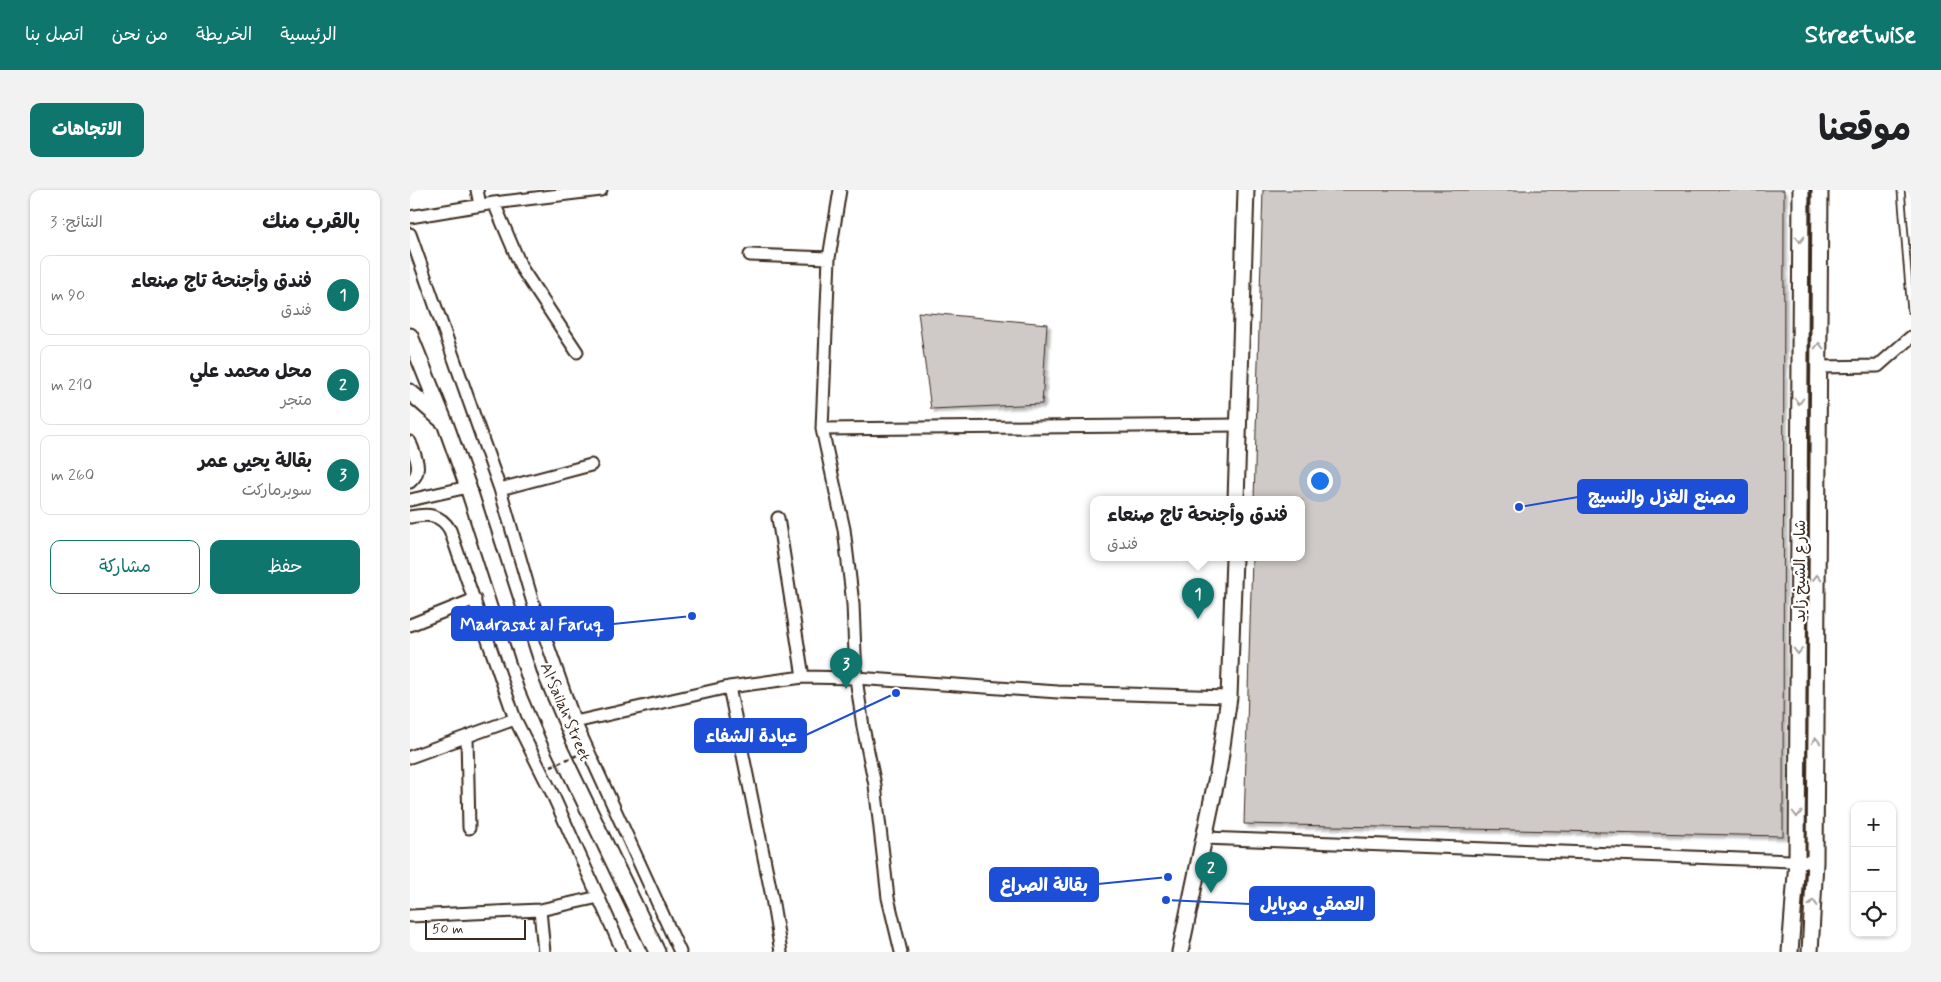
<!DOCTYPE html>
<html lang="ar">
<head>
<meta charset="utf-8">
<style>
	:root { --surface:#fff; --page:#f2f2f2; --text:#202124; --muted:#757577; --line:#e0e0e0; --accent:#0f766e }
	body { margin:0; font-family:Mynerve,"Playpen Sans Arabic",sans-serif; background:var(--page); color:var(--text); direction:rtl }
	.controls { position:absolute; right:15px; bottom:15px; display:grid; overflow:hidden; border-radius:10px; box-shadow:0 1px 4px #0004 }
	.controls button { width:45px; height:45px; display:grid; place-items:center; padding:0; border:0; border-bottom:1px solid var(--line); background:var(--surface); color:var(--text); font:25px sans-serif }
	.scale { position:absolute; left:15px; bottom:12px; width:101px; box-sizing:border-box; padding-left:5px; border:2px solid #3b2a1e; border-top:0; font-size:14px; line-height:18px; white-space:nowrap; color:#3b2a1e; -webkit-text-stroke:4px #fff; paint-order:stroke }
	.you { position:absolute; left:909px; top:290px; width:18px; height:18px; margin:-12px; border:4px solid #fff; border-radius:50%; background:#1a73e8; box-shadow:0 0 0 8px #1a73e833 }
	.badge { display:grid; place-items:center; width:32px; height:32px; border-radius:50%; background:var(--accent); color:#fff; font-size:16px; font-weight:700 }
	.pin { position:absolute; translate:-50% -41px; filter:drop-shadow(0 1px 2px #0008) }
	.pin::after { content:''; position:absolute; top:26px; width:18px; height:15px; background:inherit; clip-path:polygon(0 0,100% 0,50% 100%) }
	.popup { position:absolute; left:680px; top:306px; width:215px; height:65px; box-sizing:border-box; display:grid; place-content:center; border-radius:10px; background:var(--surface); filter:drop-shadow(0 1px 4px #0005); font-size:16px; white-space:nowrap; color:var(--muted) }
	.popup b { font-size:19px; color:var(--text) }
	.popup::after { content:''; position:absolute; left:50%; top:100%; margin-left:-10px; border:10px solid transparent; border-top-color:var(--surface) }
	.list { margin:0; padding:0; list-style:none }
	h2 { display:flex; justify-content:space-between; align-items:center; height:65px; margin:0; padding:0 20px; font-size:21px }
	h2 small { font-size:16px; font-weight:400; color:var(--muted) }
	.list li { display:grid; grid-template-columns:32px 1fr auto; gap:15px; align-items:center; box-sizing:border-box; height:80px; margin:0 10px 10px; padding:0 10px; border:1px solid var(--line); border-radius:10px }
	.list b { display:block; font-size:19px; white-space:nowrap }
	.list p { margin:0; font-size:16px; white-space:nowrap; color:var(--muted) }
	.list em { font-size:16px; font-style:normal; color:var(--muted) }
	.actions { display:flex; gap:10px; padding:15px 20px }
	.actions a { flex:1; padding:11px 0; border:1px solid var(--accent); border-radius:10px; text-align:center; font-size:18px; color:var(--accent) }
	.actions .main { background:var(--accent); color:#fff }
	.icon { flex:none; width:28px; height:28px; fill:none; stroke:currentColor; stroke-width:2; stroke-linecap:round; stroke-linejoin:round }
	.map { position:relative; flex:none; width:1501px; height:762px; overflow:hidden; direction:ltr; border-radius:10px }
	header { display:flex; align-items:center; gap:30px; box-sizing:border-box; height:70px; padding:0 25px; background:var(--accent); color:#fff }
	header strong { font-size:24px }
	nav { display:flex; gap:28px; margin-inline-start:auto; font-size:18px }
	.intro { display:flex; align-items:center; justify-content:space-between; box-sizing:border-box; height:120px; padding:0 30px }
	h1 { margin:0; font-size:35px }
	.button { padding:12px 22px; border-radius:10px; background:var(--accent); color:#fff; font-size:18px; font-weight:700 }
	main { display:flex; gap:30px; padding:0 30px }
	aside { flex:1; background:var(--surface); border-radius:10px; box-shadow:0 1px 4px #0004 }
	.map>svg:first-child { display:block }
	.building { fill:#cfcac7; stroke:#3b2a1e; filter:url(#shadow) }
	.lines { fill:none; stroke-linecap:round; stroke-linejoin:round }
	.lane-casing { stroke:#3b2a1e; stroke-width:9 }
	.street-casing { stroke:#3b2a1e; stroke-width:15 }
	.secondary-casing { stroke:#3b2a1e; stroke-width:19 }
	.lane { stroke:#fff; stroke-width:5.5 }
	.street { stroke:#fff; stroke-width:11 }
	.secondary { stroke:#fff; stroke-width:15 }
	.path-bridge { stroke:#3b2a1e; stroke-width:2.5; stroke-dasharray:4 4; stroke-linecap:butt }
	.oneway { stroke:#a79f9a }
	.labels { text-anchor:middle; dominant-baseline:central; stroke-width:4.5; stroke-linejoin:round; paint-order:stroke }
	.street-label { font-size:16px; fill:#3b2a1e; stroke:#fff }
	.leader { fill:none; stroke:#1d4ed8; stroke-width:2 }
	.callout-dot { fill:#1d4ed8; stroke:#fff; stroke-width:2 }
	.callout { fill:#1d4ed8; stroke:#1d4ed8; stroke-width:2 }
	.callout-label { font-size:18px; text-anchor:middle; font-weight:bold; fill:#fff }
</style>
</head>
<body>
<header>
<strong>Streetwise</strong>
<nav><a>الرئيسية</a><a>الخريطة</a><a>من نحن</a><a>اتصل بنا</a></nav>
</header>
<div class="intro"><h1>موقعنا</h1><a class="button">الاتجاهات</a></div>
<main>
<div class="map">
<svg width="1501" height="762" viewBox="0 0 1501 762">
	<defs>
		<filter id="shadow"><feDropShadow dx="3.5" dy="3.5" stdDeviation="1" flood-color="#0004"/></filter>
	</defs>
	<rect width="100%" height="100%" fill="#fff"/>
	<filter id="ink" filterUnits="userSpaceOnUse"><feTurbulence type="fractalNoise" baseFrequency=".02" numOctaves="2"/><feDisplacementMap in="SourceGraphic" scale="10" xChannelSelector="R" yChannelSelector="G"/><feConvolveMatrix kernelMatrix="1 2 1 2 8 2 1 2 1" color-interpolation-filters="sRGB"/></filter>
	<g filter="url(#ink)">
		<!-- building -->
		<path class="building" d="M 853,0 L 1374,0 L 1373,646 L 834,634 L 842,368 L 892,368 L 892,310 L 844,310 Z
			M 508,122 L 637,134 L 632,214 L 521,219 Z"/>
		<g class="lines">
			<!-- lane casing -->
			<g class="lane-casing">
				<path id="lane" d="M 1491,0 L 1501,120"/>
			</g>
			<!-- street casing -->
			<g class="street-casing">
				<path id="street" d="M 67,0 L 70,15
					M 430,0 L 419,68 L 412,239 L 434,339 L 443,414 L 446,488 L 453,537 L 465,595 L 478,708 L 491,762
					M 84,13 L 112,79 L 167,162
					M 0,27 L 84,13 L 191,0
					M 0,44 L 90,299 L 123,413 L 165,532 L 270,762
					M 340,65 L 419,68
					M 1409,177 L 1468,176 L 1501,147
					M 412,239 L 829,235
					M 0,252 C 5,266 14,281 0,292
					M 90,299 L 181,275
					M 0,310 L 58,297
					M 0,327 C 17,324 30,323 40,340 L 105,529 L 142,603 L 213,762
					M 368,328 L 393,487
					M 0,435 L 65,409
					M 319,497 L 361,702 L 371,762
					M 165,532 L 319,497 L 393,487 L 446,488 L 648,502 L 819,507
					M 57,547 L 59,638
					M 0,567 L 105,529
					M 795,648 L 1405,672
					M 130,720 L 134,762
					M 0,726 L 130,720 L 189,707"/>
			</g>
			<!-- secondary casing -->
			<g class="secondary-casing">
				<path id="secondary" d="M 0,146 L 35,233 L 58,297 L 122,495 L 148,556 L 247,762
					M 0,202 L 34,232
					M 826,310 L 836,0
					M 770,762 L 809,577 L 819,507 L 824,368
					M 1380,762 L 1387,671 L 1391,0
					M 1400,762 L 1405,672 L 1410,0"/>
			</g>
			<!-- lane -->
			<use href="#lane" class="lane"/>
			<!-- street -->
			<use href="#street" class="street"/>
			<!-- secondary -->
			<use href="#secondary" class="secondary"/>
			<!-- path-bridge -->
			<path class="path-bridge" d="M 141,576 L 175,562"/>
		</g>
		<!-- one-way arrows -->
		<defs><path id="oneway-chevron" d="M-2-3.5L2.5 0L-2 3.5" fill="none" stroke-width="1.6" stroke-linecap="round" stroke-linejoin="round" transform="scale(1.25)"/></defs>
		<g class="oneway">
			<use href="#oneway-chevron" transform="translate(1390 49) rotate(90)"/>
			<use href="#oneway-chevron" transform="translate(1409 156) rotate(-90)"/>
			<use href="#oneway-chevron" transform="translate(1389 211) rotate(90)"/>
			<use href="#oneway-chevron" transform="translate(1407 388) rotate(-90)"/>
			<use href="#oneway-chevron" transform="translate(1388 461) rotate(90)"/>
			<use href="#oneway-chevron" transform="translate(1406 551) rotate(-90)"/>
			<use href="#oneway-chevron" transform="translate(1387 624) rotate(90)"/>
			<use href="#oneway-chevron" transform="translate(1403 713) rotate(-87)"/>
		</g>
	</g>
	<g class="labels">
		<!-- street labels -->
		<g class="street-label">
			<text transform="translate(1390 381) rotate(-90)">شارع الشيخ زايد</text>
			<text transform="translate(155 522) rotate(67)">Al Sailah Street</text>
		</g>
	</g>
	<!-- callouts -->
	<path class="leader" d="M1109 317L1168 307M282 426L203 434M486 503L396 545M758 687L688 694M756 710L840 714"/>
	<g class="callout-dot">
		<circle cx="1109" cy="317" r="5"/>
		<circle cx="282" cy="426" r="5"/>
		<circle cx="486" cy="503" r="5"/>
		<circle cx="758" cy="687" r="5"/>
		<circle cx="756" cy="710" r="5"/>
	</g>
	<g class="callout">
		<rect x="1168" y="290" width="169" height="33" rx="5"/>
		<rect x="42" y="417" width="161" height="33" rx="5"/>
		<rect x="285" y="529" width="111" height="33" rx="5"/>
		<rect x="580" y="678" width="108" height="33" rx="5"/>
		<rect x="840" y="697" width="124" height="33" rx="5"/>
	</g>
	<g class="callout-label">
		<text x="1252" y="313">مصنع الغزل والنسيج</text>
		<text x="122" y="440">Madrasat al Faruq</text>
		<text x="341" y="552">عيادة الشفاء</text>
		<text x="634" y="701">بقالة الصراع</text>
		<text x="902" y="720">العمقي موبايل</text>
	</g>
</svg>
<div class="controls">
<button>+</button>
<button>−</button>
<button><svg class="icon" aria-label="locate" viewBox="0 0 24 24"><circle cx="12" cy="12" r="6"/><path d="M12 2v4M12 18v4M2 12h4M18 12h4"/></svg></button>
</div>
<div class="scale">50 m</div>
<div class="you"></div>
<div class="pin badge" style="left:788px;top:429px">1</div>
<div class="popup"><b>فندق وأجنحة تاج صنعاء</b>فندق</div>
<div class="pin badge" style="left:801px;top:703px">2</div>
<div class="pin badge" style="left:436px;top:499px">3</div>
</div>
<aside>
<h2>بالقرب منك<small>النتائج: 3</small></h2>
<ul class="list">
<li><span class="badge">1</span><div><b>فندق وأجنحة تاج صنعاء</b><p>فندق</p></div><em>90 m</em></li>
<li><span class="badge">2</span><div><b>محل محمد علي</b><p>متجر</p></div><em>210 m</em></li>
<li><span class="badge">3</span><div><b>بقالة يحيى عمر</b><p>سوبرماركت</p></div><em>260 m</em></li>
</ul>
<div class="actions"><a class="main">حفظ</a><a>مشاركة</a></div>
</aside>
</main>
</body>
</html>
